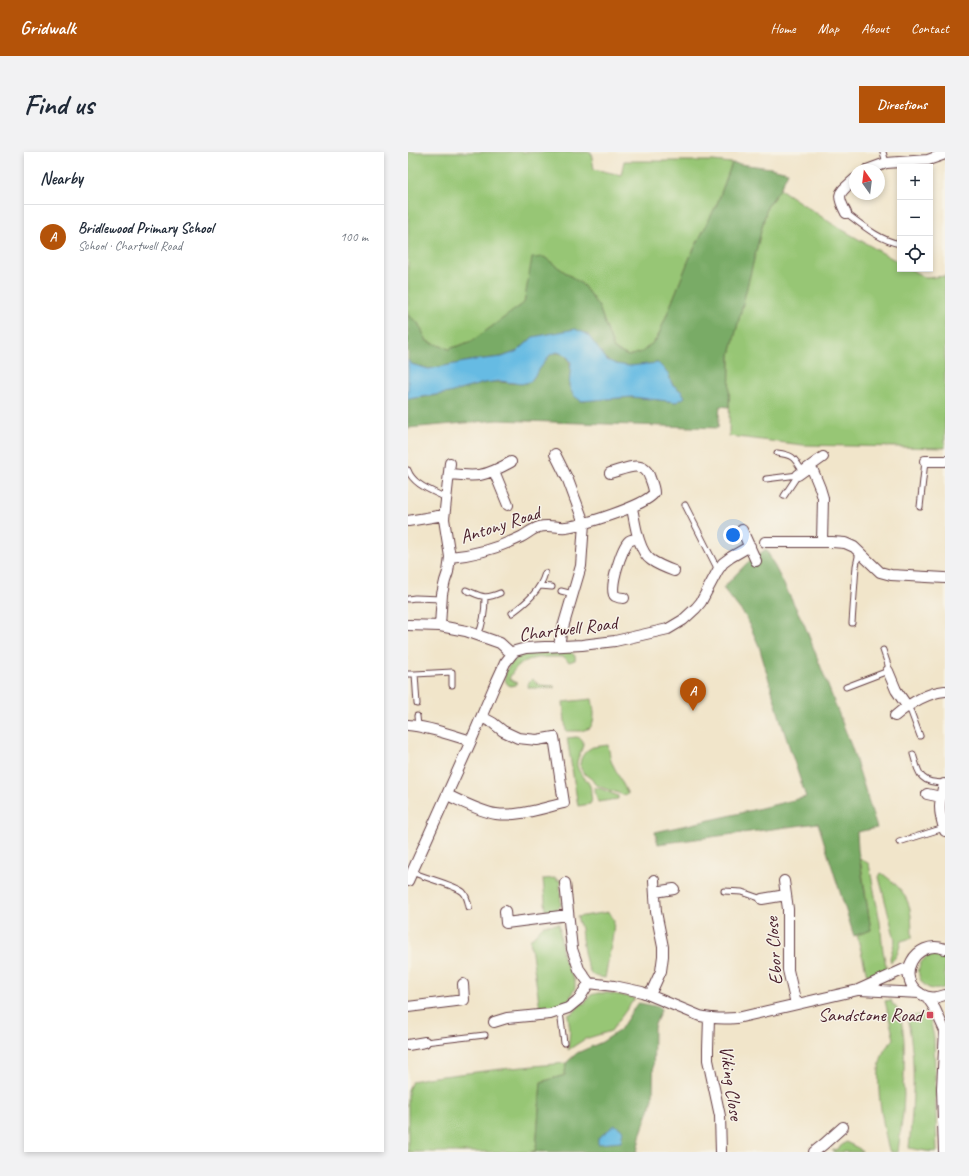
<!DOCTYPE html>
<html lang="en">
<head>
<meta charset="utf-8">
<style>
	:root { --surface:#fff; --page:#f2f2f3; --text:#1f2937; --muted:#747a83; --line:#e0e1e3; --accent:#b45309 }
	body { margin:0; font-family:Caveat,sans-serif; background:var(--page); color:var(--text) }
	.controls { position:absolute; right:12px; top:12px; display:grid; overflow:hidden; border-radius:0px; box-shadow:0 2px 6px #0003 }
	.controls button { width:36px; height:36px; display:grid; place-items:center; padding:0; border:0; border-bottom:1px solid var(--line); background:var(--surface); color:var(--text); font:20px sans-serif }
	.compass { position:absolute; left:441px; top:12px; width:36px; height:36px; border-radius:50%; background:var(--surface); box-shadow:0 2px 6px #0003; rotate:346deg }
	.you { position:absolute; left:325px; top:383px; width:14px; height:14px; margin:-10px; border:3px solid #fff; border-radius:50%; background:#1a73e8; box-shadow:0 0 0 6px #1a73e833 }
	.badge { display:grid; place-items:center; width:26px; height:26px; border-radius:50%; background:var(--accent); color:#fff; font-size:13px; font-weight:700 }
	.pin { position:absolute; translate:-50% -33px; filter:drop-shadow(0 1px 2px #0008) }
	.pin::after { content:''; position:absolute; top:21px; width:14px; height:12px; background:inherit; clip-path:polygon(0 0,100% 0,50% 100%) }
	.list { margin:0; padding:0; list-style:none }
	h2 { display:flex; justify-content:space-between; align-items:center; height:52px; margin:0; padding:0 16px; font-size:17px }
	h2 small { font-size:13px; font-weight:400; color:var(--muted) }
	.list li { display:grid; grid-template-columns:26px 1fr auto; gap:12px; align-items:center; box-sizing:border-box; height:64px; padding:0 16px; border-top:1px solid var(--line) }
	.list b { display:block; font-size:15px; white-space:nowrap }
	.list p { margin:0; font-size:13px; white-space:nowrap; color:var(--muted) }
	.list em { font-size:13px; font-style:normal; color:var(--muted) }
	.icon { flex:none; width:22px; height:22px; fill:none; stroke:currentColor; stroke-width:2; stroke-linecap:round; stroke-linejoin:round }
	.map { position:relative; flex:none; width:537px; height:1000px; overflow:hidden; border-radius:0px }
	header { display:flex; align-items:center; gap:24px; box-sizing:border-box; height:56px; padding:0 20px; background:var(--accent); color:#fff }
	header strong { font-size:19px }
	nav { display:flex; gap:22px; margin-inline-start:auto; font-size:14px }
	.intro { display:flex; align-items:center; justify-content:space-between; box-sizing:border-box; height:96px; padding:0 24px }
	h1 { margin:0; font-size:28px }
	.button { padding:10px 18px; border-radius:0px; background:var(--accent); color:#fff; font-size:14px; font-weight:700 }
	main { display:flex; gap:24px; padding:0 24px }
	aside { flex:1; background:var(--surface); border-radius:0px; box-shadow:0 2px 6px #0003 }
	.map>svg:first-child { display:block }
	.green { fill:#97c675; stroke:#707250 }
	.forest { fill:#79ab66; stroke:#626548 }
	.water { fill:#66bbe3; stroke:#586d87 }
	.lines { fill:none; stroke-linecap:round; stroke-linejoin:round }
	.service-casing { stroke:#633d43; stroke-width:7 }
	.minor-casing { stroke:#633d43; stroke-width:12 }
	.service { stroke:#fff; stroke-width:5 }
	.minor { stroke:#fff; stroke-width:10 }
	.poi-dot { fill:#d1495b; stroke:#f7f3e8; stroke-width:1.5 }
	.labels { text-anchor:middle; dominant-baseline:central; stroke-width:3; stroke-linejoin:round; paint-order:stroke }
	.street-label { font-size:19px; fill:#4a1f2b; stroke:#f7f3e8 }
	.poi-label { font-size:19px; fill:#4a1f2b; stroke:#f7f3e8; text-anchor:end }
</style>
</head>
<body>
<header>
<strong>Gridwalk</strong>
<nav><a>Home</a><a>Map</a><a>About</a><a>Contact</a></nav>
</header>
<div class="intro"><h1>Find us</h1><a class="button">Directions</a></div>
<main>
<aside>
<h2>Nearby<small></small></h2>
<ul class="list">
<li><span class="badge">A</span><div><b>Bridlewood Primary School</b><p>School · Chartwell Road</p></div><em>100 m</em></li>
</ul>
</aside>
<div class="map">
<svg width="537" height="1000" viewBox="0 0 537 1000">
	<rect width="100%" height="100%" fill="#f7f3e8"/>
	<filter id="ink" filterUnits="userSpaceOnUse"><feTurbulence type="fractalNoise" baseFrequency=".025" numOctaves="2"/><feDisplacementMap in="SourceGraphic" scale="8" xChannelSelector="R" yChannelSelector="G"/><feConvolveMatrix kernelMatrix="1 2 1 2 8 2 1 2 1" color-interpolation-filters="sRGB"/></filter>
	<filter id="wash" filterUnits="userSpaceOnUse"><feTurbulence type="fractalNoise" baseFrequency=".012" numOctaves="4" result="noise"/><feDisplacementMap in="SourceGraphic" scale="16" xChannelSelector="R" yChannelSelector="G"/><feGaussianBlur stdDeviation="0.9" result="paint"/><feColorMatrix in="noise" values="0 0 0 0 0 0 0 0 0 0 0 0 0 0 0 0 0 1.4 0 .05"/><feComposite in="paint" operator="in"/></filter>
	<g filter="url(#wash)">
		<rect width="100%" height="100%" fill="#f1e5ca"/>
		<!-- green -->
		<path class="green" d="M 0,0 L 183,0 L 186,17 L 213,23 L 216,9 L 305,9 L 324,11 L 309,52 L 282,105 L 249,187 L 234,200 L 220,204 L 206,197 L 191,155 L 175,133 L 136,105 L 117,151 L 64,189 L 41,197 L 19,189 L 10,171 L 0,163 Z
			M 372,37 L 426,73 L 492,111 L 492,117 L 502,117 L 518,126 L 537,124 L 537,296 L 395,293 L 321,284 L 322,203 L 359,55 Z
			M 159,499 C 163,500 169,503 167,508 L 161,510 L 156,505 C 134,505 111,503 101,527 L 110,531 L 107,533 L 102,534 C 97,531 96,526 98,520 C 107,496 137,500 159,499 Z
			M 124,527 L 131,533 L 146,534 L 146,536 L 121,536 C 119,532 121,530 124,527 Z
			M 184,547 C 186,558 188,567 182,576 L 173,579 L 158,579 L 155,550 Z
			M 168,585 C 184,587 168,603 169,613 C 171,623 178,625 182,634 C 183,637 183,640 183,643 C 184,647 184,649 182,652 L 170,654 L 159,586 Z
			M 200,593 L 203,609 L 220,642 L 215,643 C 206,639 194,637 186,631 C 185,629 184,627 182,626 C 180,624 177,623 175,620 C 168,611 175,599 185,595 C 190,594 195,594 200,593 Z
			M 186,636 L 191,636 L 210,644 L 210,647 L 190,650 Z
			M 452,706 L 461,712 L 472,770 L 475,799 L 479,818 L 459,823 L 449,783 L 463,778 Z
			M 473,721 C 501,740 504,753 504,786 L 493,789 C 491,797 490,804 483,810 L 482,806 L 487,788 L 471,725 Z
			M 148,726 L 148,728 L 152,728 L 153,753 L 149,758 L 138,760 L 135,727 Z
			M 201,760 L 206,768 L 205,782 L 197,826 C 193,825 188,825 185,823 C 177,817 174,787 173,777 C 172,772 170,770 169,765 Z
			M 151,772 L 155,806 L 167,829 L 167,836 L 160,850 L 138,858 L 132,857 L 122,788 L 136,773 Z
			M 526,802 L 530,802 L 537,804 L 537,835 C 512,847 498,809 526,802 Z
			M 190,841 L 200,841 L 227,846 L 203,879 L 177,887 L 160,898 L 162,878 L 160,863 L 166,860 L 174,851 L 176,852 L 183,843 Z
			M 483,848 L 485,853 L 487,853 C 499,876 496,900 496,926 L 495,932 L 496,942 L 495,960 L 490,1000 L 482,1000 L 480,995 C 475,970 464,922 476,899 C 478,895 482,891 486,887 L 477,849 Z
			M 521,861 L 526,886 L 529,1000 L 518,999 L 501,996 C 505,951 509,910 499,865 Z
			M 158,911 L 157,923 L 133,930 L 128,998 L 123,1000 L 0,1000 L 0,938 L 4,929 L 18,926 L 93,917 Z
			M 438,990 L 452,997 L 454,1000 L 425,1000 L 425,998 L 429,997 Z"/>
		<!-- forest -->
		<path class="forest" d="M 324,11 L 363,16 L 380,20 L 372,37 L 359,55 L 322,203 L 321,255 L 312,254 L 310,276 L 90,268 L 0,276 L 0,247 C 14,245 29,244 43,240 C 57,237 70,231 84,230 C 95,229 113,234 121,230 C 130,224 137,199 150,201 C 167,203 162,222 161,234 L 173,249 L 224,245 L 269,250 L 276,245 L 274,240 L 264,232 L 260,221 L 250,211 C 235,213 214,218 201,209 C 194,204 184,188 179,182 L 143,182 L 125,185 L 110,199 L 94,205 L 67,208 L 21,217 L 3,212 L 0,208 L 0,163 L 10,171 L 19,189 L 41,197 L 64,189 L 116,151 L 124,106 L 136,105 L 175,133 L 191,155 L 206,197 L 220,204 L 234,200 L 249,187 L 282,105 L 309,52 Z
			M 358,397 L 397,474 L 444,596 L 469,676 L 449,680 L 450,698 L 463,778 L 446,784 L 410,671 L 250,692 L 247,680 L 320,664 L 398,645 L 374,573 L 351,494 L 338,465 L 315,436 L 338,412 Z
			M 231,851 L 252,855 L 253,858 L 246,875 L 245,947 L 233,981 L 229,1000 L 123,1000 L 128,998 L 133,930 L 157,923 L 158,911 L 169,901 L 194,890 L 212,878 L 228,853 Z"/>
		<!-- water -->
		<path class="water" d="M 167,177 L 179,182 L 199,208 L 208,212 L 221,214 L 250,211 L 260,221 L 264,232 L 274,240 L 277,245 L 269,250 L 224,245 L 173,249 L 165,243 L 161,234 L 163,210 L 158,203 L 149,200 L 142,203 L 122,230 L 113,232 L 92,229 L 76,231 L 41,241 L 0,247 L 0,208 L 3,212 L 21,217 L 67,208 L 94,205 L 110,199 L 125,185 Z
			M 207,973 L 215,978 L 213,990 L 190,992 L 190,986 Z"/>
	</g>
	<g filter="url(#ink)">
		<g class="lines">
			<!-- service casing -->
			<g class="service-casing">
				<path id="service" d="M 475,0 L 478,11
					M 438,61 C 454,73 471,88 492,92
					M 369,301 C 386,303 386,306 395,320
					M 0,318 C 5,333 25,339 38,346
					M 358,327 L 390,323 L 376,344
					M 277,353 L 310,418
					M 512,355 L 517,309
					M 132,434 L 144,435
					M 58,438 C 73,444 76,448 92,441
					M 153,439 L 165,442
					M 0,447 L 7,446 L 34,447
					M 104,461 C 119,450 132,439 137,421
					M 444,471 L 448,414 L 451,400
					M 70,483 C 76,471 77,459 77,445
					M 0,522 L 7,522 L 9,552
					M 7,522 L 44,520 L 44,533
					M 438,535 L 480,519 L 480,513 L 475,498
					M 499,554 L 503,560 L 512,584
					M 9,564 L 10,574
					M 505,602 C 511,623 512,631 536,631
					M 491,690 L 536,676
					M 4,720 C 17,726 47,733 55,740 C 59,744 60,750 61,755
					M 316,739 L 334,740 L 354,747
					M 152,860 L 156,891
					M 17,890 L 77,883"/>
			</g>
			<!-- minor casing -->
			<g class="minor-casing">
				<path id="minor" d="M 459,18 L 478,11 L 520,8 L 537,2
					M 438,61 C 427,40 432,41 447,27
					M 147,302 L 160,328 L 176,371 L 173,414 L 153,482 L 151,494
					M 517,309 L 537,309
					M 403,314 L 412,336 L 415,346 L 414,390
					M 86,319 L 100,353
					M 41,322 C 70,325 76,325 103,310
					M 390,323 L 415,305
					M 224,356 C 227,370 230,399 243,408 C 250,413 258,416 266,419
					M 0,369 L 36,363
					M 334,378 L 348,409
					M 357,390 L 424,390 L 437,391 L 446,395 L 472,420 L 483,423 L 537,426
					M 42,405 C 67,403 90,396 113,385 C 119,382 124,377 131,375 C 141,372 149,376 158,375 C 175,373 237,354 246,341 C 246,336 244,331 242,326 C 236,306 217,317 202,321
					M 216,446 C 213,446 209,445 207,444 C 200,438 214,395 221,389 C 224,387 226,387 230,387
					M 0,473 L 32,474 L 58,479 L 92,491 L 104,502
					M 32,474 L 34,442 L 37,429 L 40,420 L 42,405 L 36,367 L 42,311
					M 480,519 L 488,538 L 499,554
					M 487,564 C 501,552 517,541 537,539
					M 0,573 C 22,575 43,583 63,589
					M 536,632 C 531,652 530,658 537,679
					M 519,642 L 533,645
					M 39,643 C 53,649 73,660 88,662 C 110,665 135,656 156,651 L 146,585 L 129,588 L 110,586 L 95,579 L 85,571 L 74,565
					M 0,729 L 63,589 L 86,535 L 97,511 L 104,502 L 107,499 L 118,496 L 174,493 L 207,489 L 260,477 L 275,468 L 288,456 L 293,450 L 310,418 L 315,411 L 323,405 L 342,394
					M 376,729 L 380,757 L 380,818 L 388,852
					M 157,731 L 164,797 L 171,817 L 181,831 L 206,834 L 234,840 L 292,864 C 305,867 316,867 329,866 L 450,838 L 501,815
					M 247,740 L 266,737
					M 354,747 L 378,743
					M 97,759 L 98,771 L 160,763
					M 537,797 C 507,786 486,826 513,842 C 521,847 529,846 537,843
					M 452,838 L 512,841
					M 242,843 L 253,819 L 255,804 L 255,795 L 248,760 L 246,728
					M 519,845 L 527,857 L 537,879
					M 0,855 L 56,848 L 55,832
					M 301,866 L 300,897 L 300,908 L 312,964 L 313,1000
					M 86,870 L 99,866 L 142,862 L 160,856 L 171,847 L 181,831
					M 0,893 L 17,890
					M 406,1000 L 416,992 L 435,975
					M 536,1000 L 534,936 L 537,878"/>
			</g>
			<!-- service -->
			<use href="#service" class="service"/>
			<!-- minor -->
			<use href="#minor" class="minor"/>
		</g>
	</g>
	<!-- markers -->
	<rect class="poi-dot" x="518" y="859" width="8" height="8" rx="2"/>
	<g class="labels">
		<!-- street labels -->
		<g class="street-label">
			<text transform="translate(92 373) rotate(-18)">Antony Road</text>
			<text transform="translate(160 477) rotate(-7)">Chartwell Road</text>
			<text transform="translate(366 799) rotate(-94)">Ebor Close</text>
			<text transform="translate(323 931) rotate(82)">Viking Close</text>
		</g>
		<!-- poi labels -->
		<g class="poi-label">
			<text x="514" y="863">Sandstone Road</text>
		</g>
	</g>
</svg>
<div class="controls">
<button>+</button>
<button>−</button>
<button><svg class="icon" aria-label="locate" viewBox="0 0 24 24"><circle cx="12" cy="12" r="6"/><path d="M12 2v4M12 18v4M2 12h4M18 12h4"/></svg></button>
</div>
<svg class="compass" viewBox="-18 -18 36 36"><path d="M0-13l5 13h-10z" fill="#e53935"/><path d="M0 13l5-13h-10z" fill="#747a83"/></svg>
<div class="you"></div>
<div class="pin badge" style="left:285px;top:559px">A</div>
</div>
</main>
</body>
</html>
